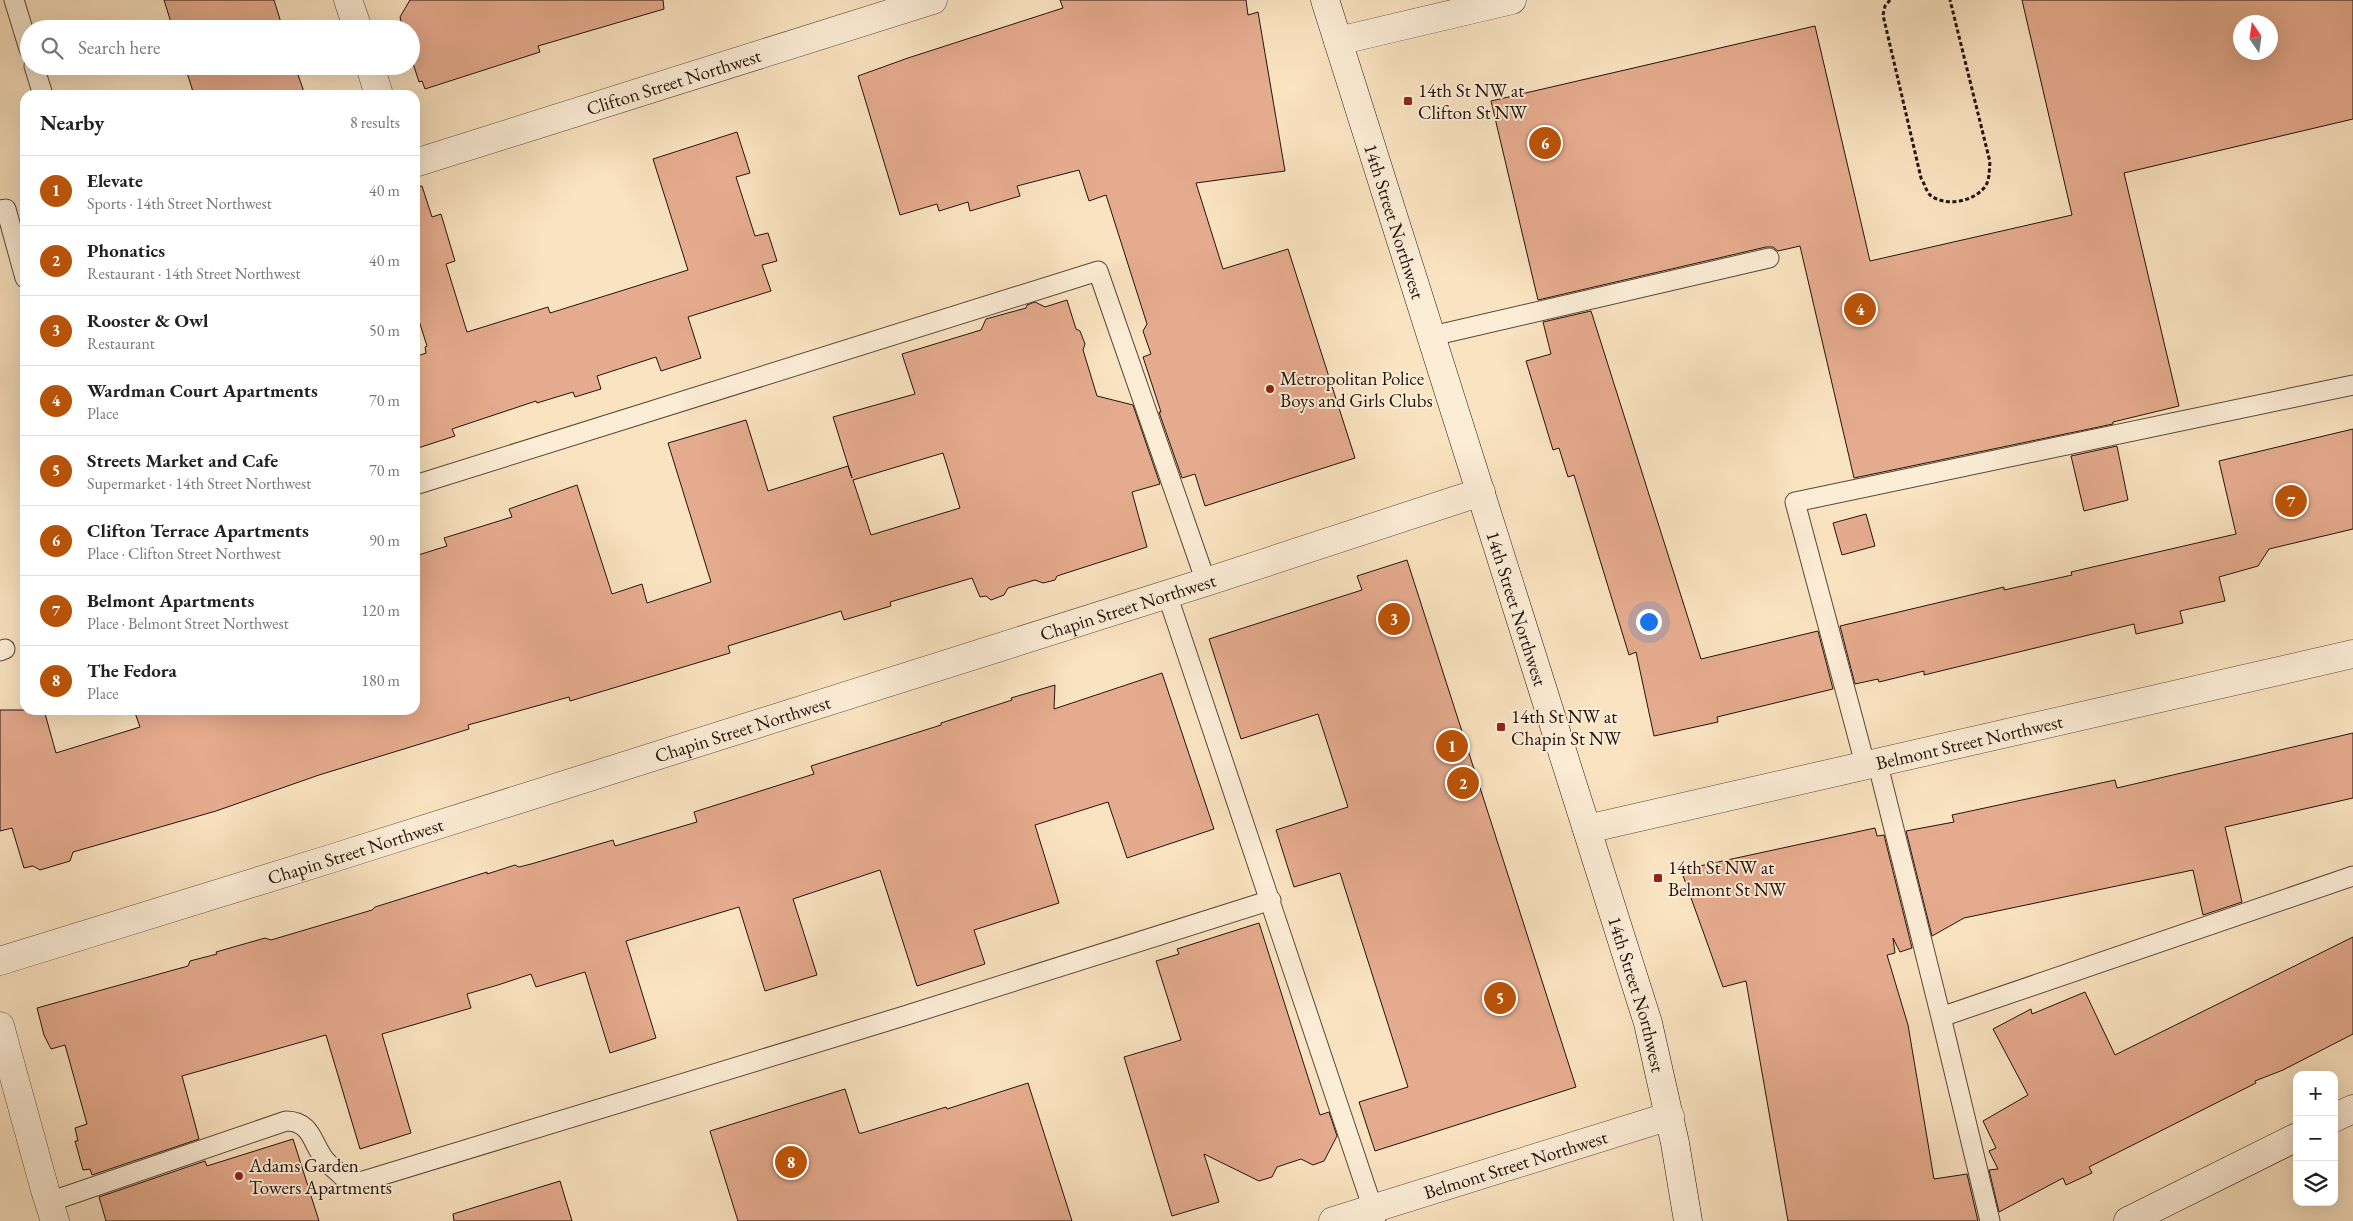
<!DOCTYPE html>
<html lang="en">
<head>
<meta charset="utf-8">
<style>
	:root { --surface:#fff; --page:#f6f6f6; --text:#222; --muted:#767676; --line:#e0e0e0; --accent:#b45309 }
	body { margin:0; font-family:"EB Garamond",serif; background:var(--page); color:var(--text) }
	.controls { position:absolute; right:15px; bottom:15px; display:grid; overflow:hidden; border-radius:10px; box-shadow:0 5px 20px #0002 }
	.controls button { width:45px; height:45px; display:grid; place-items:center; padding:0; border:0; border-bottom:1px solid var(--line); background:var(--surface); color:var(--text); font:25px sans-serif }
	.compass { position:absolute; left:2233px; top:15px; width:45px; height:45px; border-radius:50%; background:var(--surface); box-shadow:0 5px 20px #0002; rotate:347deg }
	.you { position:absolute; left:1648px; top:621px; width:18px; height:18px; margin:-12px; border:4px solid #fff; border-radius:50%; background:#1a73e8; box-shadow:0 0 0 8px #1a73e833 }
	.badge { display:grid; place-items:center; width:32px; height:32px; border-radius:50%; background:var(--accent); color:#fff; font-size:16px; font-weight:700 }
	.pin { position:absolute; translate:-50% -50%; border:2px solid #fff; box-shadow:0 1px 5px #0006 }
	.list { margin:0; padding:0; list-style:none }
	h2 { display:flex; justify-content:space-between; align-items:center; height:65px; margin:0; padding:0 20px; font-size:21px }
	h2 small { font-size:16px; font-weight:400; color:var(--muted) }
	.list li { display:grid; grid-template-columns:32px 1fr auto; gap:15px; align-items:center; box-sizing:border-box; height:70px; padding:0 20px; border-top:1px solid var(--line) }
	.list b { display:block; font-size:19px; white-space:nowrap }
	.list p { margin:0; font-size:16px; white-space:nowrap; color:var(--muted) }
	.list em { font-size:16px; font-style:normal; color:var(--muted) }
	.icon { flex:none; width:28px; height:28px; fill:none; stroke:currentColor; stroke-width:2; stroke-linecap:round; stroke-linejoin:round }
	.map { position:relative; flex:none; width:2353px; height:1221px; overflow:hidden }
	.search { position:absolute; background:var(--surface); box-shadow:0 5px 20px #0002; left:20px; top:20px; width:400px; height:55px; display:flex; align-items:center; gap:12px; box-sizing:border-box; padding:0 18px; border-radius:28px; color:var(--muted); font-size:19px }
	.panel { position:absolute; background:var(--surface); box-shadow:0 5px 20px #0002; left:20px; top:90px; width:400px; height:625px; border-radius:15px }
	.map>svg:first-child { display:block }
	.building { fill:#e5ab8e; stroke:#24130b; fill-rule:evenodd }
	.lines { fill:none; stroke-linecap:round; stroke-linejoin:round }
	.service-casing { stroke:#5a4738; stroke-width:21 }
	.minor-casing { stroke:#5a4738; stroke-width:29 }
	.tertiary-casing { stroke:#5a4738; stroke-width:29 }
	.secondary-casing { stroke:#24130b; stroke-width:29 }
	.path { stroke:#24130b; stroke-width:3; stroke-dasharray:4 2.5; stroke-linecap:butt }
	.service { stroke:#fcedd7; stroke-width:19 }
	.minor { stroke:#fcedd7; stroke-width:28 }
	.tertiary { stroke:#fcedd7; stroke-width:28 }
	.secondary { stroke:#fcedd7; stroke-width:28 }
	.poi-dot { fill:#8f2418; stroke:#fcedd7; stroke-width:2 }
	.labels { text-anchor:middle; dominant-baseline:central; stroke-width:4; stroke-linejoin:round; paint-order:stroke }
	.street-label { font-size:19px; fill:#24130b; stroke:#fcedd7 }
	.poi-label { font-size:19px; fill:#24130b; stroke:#fcedd7; text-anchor:start }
</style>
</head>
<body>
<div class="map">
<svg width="2353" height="1221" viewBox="0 0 2353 1221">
	<rect width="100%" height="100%" fill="#fae3c1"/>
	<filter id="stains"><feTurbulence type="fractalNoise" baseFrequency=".004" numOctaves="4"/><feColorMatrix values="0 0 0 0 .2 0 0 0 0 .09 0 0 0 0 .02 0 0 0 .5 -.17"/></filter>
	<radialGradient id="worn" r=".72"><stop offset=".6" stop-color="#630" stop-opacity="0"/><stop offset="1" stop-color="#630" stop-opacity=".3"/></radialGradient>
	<!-- building -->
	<path class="building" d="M 164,0 L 274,0 L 283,29 L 173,29 Z
		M 410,0 L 663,0 L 664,9 L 538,46 L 540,52 L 425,89 L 422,81 L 419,82 L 411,57 L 411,29 L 403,29 L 400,17 Z
		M 1060,0 L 1246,0 L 1248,15 L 1258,12 L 1285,171 L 1196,183 L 1223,269 L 1288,249 L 1355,458 L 1205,506 L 1195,474 L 1182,478 L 1159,412 L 1161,412 L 1143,357 L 1151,354 L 1143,331 L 1147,324 L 1106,195 L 1089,201 L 1079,170 L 1017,186 L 1020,196 L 970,211 L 968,202 L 939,211 L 937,204 L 900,215 L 858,76 L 908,58 L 1063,8 Z
		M 2022,0 L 2353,0 L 2353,119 L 2124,173 L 2179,406 L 2113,422 L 2113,424 L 1854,478 L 1800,246 L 1778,251 L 1773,247 L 1766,247 L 1538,300 L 1491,101 L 1815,26 L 1870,261 L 2072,215 ZM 2240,22 L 2270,22 L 2270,52 L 2240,52 Z
		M 185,66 L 295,66 L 305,95 L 194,95 Z
		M 737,132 L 750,173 L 736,177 L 755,236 L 768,233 L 777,261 L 762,265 L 771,291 L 688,317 L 701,358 L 661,371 L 656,357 L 597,376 L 601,389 L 575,397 L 573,392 L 537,403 L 536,401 L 452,429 L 455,436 L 415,449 L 415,357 L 426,353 L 425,347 L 427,346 L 415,308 L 415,187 L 422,186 L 432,217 L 441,214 L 455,261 L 446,264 L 467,332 L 548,307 L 550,313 L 688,270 L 653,159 Z
		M 1067,300 L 1076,329 L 1080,331 L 1085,344 L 1083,350 L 1097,396 L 1133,405 L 1160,484 L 1132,492 L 1147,547 L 1057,576 L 1055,580 L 1043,583 L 1035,580 L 1008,588 L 1004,595 L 991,600 L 986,596 L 980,597 L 972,578 L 890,602 L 891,606 L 844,620 L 841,611 L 728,646 L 730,653 L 570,701 L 569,697 L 468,725 L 469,729 L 319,775 L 216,811 L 73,852 L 70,861 L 40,870 L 33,866 L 24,868 L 12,828 L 0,831 L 0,710 L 44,710 L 56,753 L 140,727 L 134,710 L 415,710 L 415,556 L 447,546 L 444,538 L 512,517 L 509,509 L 577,485 L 612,594 L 642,584 L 647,603 L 711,582 L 668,443 L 746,420 L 768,491 L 848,466 L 852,478 L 833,417 L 915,394 L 902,354 L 981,330 L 986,319 L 1026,308 L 1027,305 L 1035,302 L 1045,307 ZM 943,453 L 960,508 L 871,535 L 853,480 Z
		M 1591,311 L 1701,659 L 1818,631 L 1833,689 L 1717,717 L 1718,722 L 1654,736 L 1636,652 L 1629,655 L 1574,475 L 1568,477 L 1559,448 L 1553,450 L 1526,361 L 1551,354 L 1543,322 Z
		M 2353,429 L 2353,529 L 2269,549 L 2258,566 L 2219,577 L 2225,601 L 2180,611 L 2183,623 L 2136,634 L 2134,624 L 1924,675 L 1924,671 L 1879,682 L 1878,679 L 1855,684 L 1840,626 L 2004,587 L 2004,590 L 2072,575 L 2071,572 L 2236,534 L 2219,461 Z
		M 2117,446 L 2128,500 L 2084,511 L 2071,456 Z
		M 1866,514 L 1875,546 L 1842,555 L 1833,523 Z
		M 1407,560 L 1576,1087 L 1375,1151 L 1359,1102 L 1408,1087 L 1340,873 L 1294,887 L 1276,830 L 1348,807 L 1318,714 L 1241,739 L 1209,639 L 1362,590 L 1357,576 Z
		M 1162,673 L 1214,829 L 1127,858 L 1108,802 L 1035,825 L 1059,903 L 974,930 L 985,964 L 917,986 L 880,870 L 793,899 L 817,975 L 765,991 L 739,907 L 626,941 L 656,1038 L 610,1053 L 585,972 L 536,987 L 531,974 L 498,985 L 467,994 L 471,1008 L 382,1034 L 411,1133 L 360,1149 L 326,1035 L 182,1076 L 199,1139 L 92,1175 L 90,1169 L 83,1170 L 75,1141 L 78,1141 L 75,1128 L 87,1124 L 65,1045 L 51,1049 L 44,1035 L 37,1008 L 188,966 L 190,961 L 217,954 L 216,952 L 265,938 L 271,940 L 372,910 L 375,907 L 487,872 L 487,874 L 515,865 L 519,867 L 531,864 L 613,840 L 615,846 L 697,822 L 694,812 L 814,774 L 811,766 L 941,725 L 941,723 L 1012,700 L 1011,698 L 1055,685 L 1054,709 Z
		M 2353,733 L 2353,798 L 2225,827 L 2242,902 L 2203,915 L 2193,870 L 1964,918 L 1932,936 L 1906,831 L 1954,822 L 1952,815 L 2115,780 L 2117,788 Z
		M 1875,828 L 1877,836 L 1884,835 L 1912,948 L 1900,952 L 1893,938 L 1895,953 L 1887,955 L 1908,1025 L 1934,1179 L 1967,1174 L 1978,1221 L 1788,1221 L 1746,981 L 1723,987 L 1681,870 Z
		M 1259,923 L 1320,1115 L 1329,1112 L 1337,1136 L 1324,1161 L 1313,1165 L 1301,1159 L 1277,1167 L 1272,1177 L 1259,1181 L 1204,1154 L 1219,1202 L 1172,1216 L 1124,1057 L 1181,1040 L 1156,961 L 1179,954 L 1177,949 Z
		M 2353,937 L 2353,1034 L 2283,1070 L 2255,1081 L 2256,1083 L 2089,1167 L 2092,1173 L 2066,1185 L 2063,1178 L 1999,1212 L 1989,1170 L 1998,1169 L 1989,1151 L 1996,1148 L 1983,1121 L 2028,1095 L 1993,1029 L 2031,1009 L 2032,1014 L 2085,992 L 2115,1055 Z
		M 1028,1083 L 1072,1221 L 738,1221 L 710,1131 L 845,1089 L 859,1133 L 862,1133 L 946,1107 L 947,1109 Z
		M 293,1139 L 319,1221 L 106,1221 L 99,1197 L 205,1161 L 207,1166 Z
		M 560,1181 L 572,1221 L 454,1221 L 453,1214 Z"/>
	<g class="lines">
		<!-- service casing -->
		<g class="service-casing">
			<path id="service" d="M 14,0 L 29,49
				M 34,66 L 43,95
				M 0,210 L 6,209 L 25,278
				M 1432,336 L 1769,258
				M 415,485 L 1098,271 L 1206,582
				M 1167,594 L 1376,1218
				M 0,651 L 5,649
				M 1877,761 L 1941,1017
				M 1865,764 L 1795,502 L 2353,385
				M 49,1202 L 286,1121 C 312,1121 312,1144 325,1160 C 333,1169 343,1175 350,1185 L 904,1016 L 1271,900
				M 1990,1221 L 1941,1017 L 2353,876"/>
		</g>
		<!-- minor casing -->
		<g class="minor-casing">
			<g id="minor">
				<path d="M 348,0 L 358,29"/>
				<path d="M 1338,41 L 1512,0"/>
				<path d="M 370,66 L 379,95"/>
				<path id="s1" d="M 415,163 L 933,0"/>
				<path id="s2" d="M 1587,829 L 2353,654"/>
				<path id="s3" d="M 0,961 L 330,859 L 1206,582 L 1481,492"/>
				<path id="s4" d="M 1333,1221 L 1670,1116"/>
			</g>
		</g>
		<!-- tertiary casing -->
		<g class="tertiary-casing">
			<path id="tertiary" d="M 0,1026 L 45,1190 L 55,1221"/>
		</g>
		<!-- secondary casing -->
		<g class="secondary-casing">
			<g id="secondary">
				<path id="s5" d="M 1325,0 L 1648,1023 L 1675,1143 L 1688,1221"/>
				<path d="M 2334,1118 L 2353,1109"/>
				<path d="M 2128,1221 L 2297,1137"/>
			</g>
		</g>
		<!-- path -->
		<path class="path" d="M 1890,0 L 1885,6 L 1883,15 L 1921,178 C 1924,182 1926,191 1930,195 C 1945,207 1972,202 1984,188 C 1990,181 1989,171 1990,162 L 1950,0"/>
		<!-- service -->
		<use href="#service" class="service"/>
		<!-- minor -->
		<use href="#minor" class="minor"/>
		<!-- tertiary -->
		<use href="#tertiary" class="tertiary"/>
		<!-- secondary -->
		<use href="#secondary" class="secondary"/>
	</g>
	<!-- markers -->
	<g class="poi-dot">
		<rect x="1403" y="96" width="10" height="10" rx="2.5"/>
		<circle cx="1270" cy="389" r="5"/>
		<rect x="1496" y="722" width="10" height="10" rx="2.5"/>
		<rect x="1653" y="873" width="10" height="10" rx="2.5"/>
		<circle cx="239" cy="1176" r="5"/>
	</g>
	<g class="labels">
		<!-- street labels -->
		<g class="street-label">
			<text stroke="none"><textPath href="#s1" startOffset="271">Clifton Street Northwest</textPath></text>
			<text stroke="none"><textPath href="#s5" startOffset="232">14th Street Northwest</textPath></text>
			<text stroke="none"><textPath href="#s3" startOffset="1182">Chapin Street Northwest</textPath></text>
			<text stroke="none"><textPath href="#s5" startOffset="638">14th Street Northwest</textPath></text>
			<text stroke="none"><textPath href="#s3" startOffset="778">Chapin Street Northwest</textPath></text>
			<text stroke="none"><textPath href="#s2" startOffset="392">Belmont Street Northwest</textPath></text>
			<text stroke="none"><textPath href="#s3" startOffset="372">Chapin Street Northwest</textPath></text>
			<text stroke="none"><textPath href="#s5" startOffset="1042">14th Street Northwest</textPath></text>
			<text stroke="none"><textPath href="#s4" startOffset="191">Belmont Street Northwest</textPath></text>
		</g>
		<!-- poi labels -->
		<g class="poi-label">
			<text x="1418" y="90">14th St NW at<tspan x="1418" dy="22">Clifton St NW</tspan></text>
			<text x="1280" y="378">Metropolitan Police<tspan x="1280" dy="22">Boys and Girls Clubs</tspan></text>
			<text x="1511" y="716">14th St NW at<tspan x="1511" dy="22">Chapin St NW</tspan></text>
			<text x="1668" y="867">14th St NW at<tspan x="1668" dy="22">Belmont St NW</tspan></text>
			<text x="249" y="1165">Adams Garden<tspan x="249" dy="22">Towers Apartments</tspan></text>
		</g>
	</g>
	<rect width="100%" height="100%" filter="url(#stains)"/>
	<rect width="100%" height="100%" fill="url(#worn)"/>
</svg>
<div class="controls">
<button>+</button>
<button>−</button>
<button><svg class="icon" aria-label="layers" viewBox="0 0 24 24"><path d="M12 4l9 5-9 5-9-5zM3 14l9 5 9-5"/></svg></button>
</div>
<svg class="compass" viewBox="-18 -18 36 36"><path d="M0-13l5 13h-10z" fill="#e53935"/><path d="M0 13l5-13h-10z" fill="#767676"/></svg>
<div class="you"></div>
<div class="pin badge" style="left:1452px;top:746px">1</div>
<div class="pin badge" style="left:1463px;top:783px">2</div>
<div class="pin badge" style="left:1394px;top:619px">3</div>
<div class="pin badge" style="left:1860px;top:309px">4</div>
<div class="pin badge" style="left:1500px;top:998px">5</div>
<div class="pin badge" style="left:1545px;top:143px">6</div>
<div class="pin badge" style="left:2291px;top:501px">7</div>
<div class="pin badge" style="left:791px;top:1162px">8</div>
<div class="search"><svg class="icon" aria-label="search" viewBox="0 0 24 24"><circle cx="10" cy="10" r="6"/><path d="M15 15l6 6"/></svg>Search here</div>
<section class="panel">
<h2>Nearby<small>8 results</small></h2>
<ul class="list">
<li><span class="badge">1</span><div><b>Elevate</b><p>Sports · 14th Street Northwest</p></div><em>40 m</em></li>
<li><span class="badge">2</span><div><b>Phonatics</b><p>Restaurant · 14th Street Northwest</p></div><em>40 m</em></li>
<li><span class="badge">3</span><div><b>Rooster &amp; Owl</b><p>Restaurant</p></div><em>50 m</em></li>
<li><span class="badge">4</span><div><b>Wardman Court Apartments</b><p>Place</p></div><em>70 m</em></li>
<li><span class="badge">5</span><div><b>Streets Market and Cafe</b><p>Supermarket · 14th Street Northwest</p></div><em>70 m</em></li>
<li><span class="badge">6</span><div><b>Clifton Terrace Apartments</b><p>Place · Clifton Street Northwest</p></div><em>90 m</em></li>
<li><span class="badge">7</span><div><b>Belmont Apartments</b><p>Place · Belmont Street Northwest</p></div><em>120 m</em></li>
<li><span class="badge">8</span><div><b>The Fedora</b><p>Place</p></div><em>180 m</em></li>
</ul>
</section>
</div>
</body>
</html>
